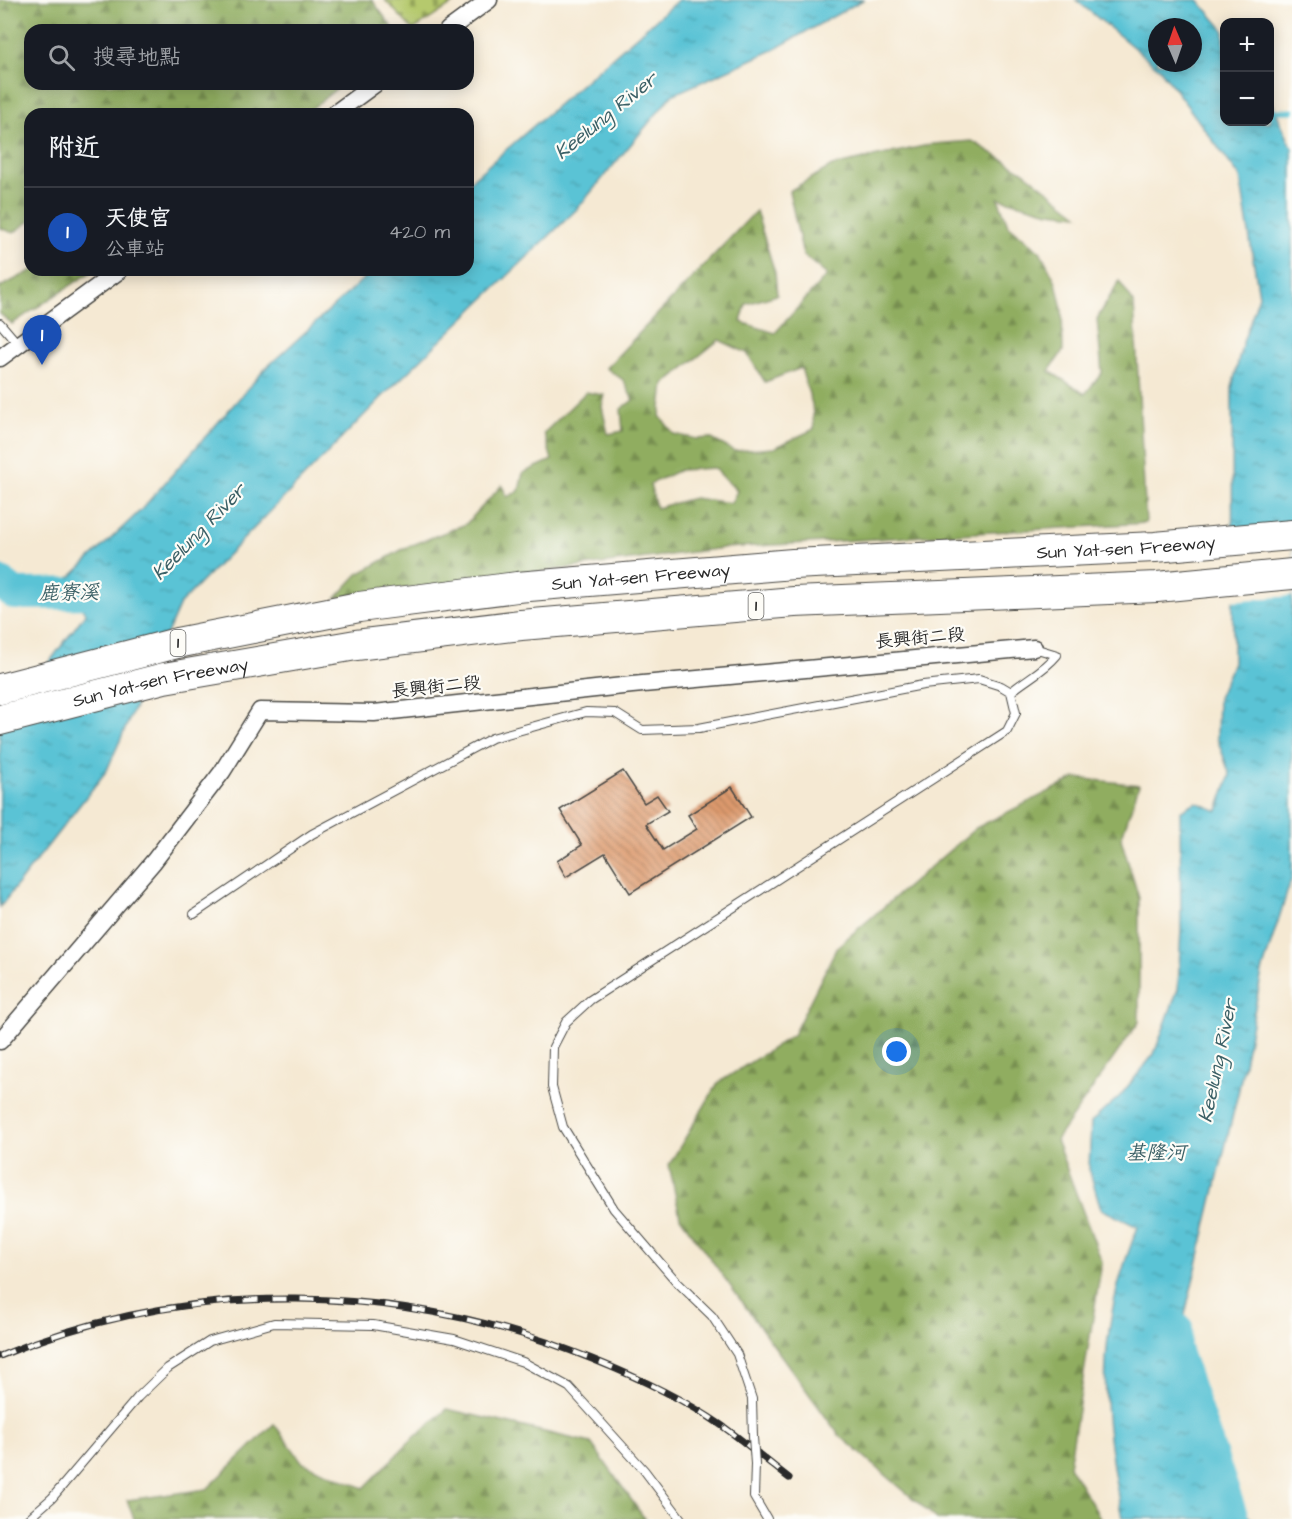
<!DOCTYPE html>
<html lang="zh-TW">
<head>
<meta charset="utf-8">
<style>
	:root { --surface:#171b24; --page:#20242c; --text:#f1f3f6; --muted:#9ea1a6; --line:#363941; --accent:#d690ce }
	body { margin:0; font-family:"Architects Daughter","LXGW WenKai TC",sans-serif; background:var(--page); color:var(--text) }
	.controls { position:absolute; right:18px; top:18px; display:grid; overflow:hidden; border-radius:12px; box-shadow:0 3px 15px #0003 }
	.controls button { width:54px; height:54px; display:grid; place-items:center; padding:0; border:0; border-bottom:2px solid var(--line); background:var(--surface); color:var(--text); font:30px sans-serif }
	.compass { position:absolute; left:1148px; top:18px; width:54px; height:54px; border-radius:50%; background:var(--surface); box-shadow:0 3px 15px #0003; rotate:358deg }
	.you { position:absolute; left:897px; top:1052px; width:21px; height:21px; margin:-15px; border:4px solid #fff; border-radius:50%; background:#1a73e8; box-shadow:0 0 0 9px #1a73e833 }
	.badge { display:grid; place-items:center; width:39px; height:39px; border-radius:50%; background:var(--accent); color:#fff; font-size:20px; font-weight:700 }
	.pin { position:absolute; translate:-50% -50px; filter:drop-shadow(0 2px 3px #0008) }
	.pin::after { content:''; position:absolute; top:32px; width:21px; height:18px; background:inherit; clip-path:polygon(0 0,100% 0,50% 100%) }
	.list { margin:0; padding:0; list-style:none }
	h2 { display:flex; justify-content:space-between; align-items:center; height:78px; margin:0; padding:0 24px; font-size:26px }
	h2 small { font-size:20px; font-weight:400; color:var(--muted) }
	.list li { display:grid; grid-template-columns:39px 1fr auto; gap:18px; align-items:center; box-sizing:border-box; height:90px; padding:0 24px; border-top:2px solid var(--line) }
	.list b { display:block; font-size:22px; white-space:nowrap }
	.list p { margin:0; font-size:20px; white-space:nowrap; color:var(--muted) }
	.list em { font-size:20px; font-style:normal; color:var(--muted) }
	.icon { flex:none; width:33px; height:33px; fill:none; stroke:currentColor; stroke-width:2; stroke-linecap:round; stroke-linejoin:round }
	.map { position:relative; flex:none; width:1292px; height:1519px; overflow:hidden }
	.search { position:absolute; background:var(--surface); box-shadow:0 3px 15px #0003; left:24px; top:24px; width:450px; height:66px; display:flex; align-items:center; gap:15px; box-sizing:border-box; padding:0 21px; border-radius:18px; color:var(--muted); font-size:22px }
	.panel { position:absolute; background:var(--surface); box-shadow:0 3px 15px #0003; left:24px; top:108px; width:450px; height:168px; border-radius:18px }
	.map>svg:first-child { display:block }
	.forest { fill:url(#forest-firs); stroke:#5e6c46; stroke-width:1.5; fill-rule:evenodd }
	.cemetery { fill:url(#cemetery-stones); stroke:#707a4c; stroke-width:1.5 }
	.water { fill:url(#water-ripples); stroke:#427780; stroke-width:1.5; fill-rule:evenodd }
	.pier { fill:#f5e9d3 }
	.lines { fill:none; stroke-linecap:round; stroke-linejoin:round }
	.stream { stroke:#5ac3d5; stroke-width:5 }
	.river { stroke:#5ac3d5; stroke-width:32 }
	.building { fill:url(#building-back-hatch) }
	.lane-casing { stroke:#494844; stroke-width:10 }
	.street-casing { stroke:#494844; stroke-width:19 }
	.highway-casing { stroke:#494844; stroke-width:32 }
	.lane { stroke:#fff; stroke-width:8 }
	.street { stroke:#fff; stroke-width:16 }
	.highway { stroke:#fff; stroke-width:30 }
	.rail-casing { stroke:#2b2b2b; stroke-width:7 }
	.rail { stroke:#fdfcf7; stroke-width:4.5; stroke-dasharray:14; stroke-linecap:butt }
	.lane-bridge-casing { stroke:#494844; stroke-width:10; stroke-linecap:butt }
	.lane-bridge { stroke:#fff; stroke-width:8 }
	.labels { text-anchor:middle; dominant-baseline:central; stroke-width:4.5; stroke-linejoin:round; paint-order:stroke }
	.shield { fill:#fdfcf7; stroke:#6a6a68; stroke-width:1.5 }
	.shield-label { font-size:16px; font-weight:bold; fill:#2b2b2b }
	.street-label { font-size:18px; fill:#2b2b2b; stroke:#fdfcf7 }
	.water-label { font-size:20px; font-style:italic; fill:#3b6066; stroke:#fdfcf7 }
</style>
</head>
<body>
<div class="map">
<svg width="1292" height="1519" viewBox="0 0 1292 1519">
	<defs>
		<pattern id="forest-firs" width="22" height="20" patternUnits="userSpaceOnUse" patternTransform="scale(1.5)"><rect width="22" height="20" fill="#90ad60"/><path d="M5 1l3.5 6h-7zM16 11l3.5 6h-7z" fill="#768d4f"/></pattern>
		<pattern id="cemetery-stones" width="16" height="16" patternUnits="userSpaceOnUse" patternTransform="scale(1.5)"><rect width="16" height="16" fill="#b5c96d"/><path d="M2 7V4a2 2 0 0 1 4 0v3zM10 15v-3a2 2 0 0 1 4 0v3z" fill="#93a35a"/></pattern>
		<pattern id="water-ripples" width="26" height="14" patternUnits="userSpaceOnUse" patternTransform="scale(1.5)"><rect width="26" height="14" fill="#5ac3d5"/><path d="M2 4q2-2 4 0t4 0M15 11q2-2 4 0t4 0" fill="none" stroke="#4b9fad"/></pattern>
		<pattern id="building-back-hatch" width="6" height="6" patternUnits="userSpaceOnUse" patternTransform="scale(1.5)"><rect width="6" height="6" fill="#dd9a6d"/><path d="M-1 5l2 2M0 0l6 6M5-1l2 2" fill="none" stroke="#b37e5a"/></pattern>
	</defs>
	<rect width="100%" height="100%" fill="#fdfcf7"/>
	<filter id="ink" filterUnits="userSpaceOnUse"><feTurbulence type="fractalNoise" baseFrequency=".0167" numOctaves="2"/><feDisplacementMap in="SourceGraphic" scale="12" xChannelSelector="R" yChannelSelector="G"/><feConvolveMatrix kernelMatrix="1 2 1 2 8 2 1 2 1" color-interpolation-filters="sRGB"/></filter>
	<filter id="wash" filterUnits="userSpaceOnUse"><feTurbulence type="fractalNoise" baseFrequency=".008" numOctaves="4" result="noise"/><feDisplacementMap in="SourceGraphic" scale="24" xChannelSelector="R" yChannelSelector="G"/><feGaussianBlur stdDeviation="1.35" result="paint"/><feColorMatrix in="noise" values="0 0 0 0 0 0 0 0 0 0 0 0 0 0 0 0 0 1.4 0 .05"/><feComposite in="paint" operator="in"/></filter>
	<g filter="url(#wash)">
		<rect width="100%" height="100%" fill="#f5e9d3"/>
		<!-- forest -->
		<path class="forest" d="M 0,0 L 372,0 L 394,30 L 30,30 L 30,84 L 342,84 L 305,114 L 30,114 L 30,221 L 13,233 L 0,228 Z
			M 972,141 L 1024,172 L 1079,215 L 1049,212 L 998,198 L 1008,225 L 1040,251 L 1056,282 L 1062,309 L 1063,351 L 1049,371 L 1085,394 L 1102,373 L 1097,319 L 1119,281 L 1134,303 L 1146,523 L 724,548 L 336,598 L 358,574 L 405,548 L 466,524 L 502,485 L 507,497 L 519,491 L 523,473 L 552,460 L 544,433 L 586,392 L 604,395 L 602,407 L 608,434 L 623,431 L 621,409 L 633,400 L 623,380 L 606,368 L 756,211 L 775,273 L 777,295 L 746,304 L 741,322 L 775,333 L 827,275 L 803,255 L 789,191 L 832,166 L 933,144 ZM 719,340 L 747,353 L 765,382 L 801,368 L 812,404 L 814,429 L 774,448 L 734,451 L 710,438 L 697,439 L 674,434 L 660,416 L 664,384 ZM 714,468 L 737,491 L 731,503 L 694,498 L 656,508 L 650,484 L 680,470 Z
			M 33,270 L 94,270 L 12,324 L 0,314 L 0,287 Z
			M 1076,778 L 1139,785 L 1121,839 L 1139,898 L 1139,1022 L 1056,1140 L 1102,1262 L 1069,1466 L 1101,1519 L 937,1519 L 839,1435 L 680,1217 L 669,1165 L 718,1083 L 793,1035 L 837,947 L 976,828 Z
			M 447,1409 L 591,1443 L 645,1519 L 134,1519 L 127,1500 L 207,1489 L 274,1424 L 303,1463 L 364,1488 L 409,1442 Z"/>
		<!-- cemetery -->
		<path class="cemetery" d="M 385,0 L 459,0 L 413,30 Z"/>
		<!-- water -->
		<path class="water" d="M 678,0 L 863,0 L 773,50 L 672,95 L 577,209 L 381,398 L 180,604 L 107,770 L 0,907 L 0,728 L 86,613 L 61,586 L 141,510 L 265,369 L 373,270 L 468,270 L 468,183 Z
			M 1076,0 L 1198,0 L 1224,30 L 1224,122 L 1270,122 L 1270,98 L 1292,148 L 1292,877 L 1262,972 L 1239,1089 L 1177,1348 L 1208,1479 L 1252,1519 L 1122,1518 C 1101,1408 1094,1333 1138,1227 L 1101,1209 L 1089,1169 L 1091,1122 L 1120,1096 L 1154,1054 L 1178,989 L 1181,929 L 1180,811 L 1196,802 L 1218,811 L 1230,775 L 1217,738 L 1218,698 L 1233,663 L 1232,388 L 1242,345 L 1259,296 L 1240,177 L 1160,69 ZM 1157,27 L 1193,27 L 1193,63 L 1157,63 Z"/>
		<!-- pier -->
		<path class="pier" d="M 1292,526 L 1292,596 L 1230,601 L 1230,532 Z"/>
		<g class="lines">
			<!-- stream -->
			<path class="stream" d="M 1270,111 L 1292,111"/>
			<!-- river -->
			<path class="river" d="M 0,582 L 15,594 L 109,593
				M 1177,1329 L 1174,1346 L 1233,1519"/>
		</g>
		<g id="blocks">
			<!-- building -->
			<path class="building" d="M 623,771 L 644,803 L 657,795 L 668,811 L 646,824 L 663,850 L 697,829 L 688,815 L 732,787 L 751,817 L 630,893 L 605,853 L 566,877 L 557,861 L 582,845 L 560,810 Z"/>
		</g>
	</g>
	<g filter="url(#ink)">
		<use href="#blocks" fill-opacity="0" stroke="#494844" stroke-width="1.5"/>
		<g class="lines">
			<!-- lane casing -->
			<g class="lane-casing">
				<path id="lane" d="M 0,323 L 18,344
					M 1011,692 C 1026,679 1044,671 1057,655 L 1034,648
					M 194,914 L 312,834 L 492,738 L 586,712 L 615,713 L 642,730 L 699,728 L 923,685 L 979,679 L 1001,686 L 1011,692 L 1016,713 L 1007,731 L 590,1000 L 566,1022 L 553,1047 L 552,1087 L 563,1127 L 614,1209 L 676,1281 L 712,1316 L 737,1354 L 752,1399 L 753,1437
					M 755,1464 L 754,1497 L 767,1519
					M 28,1519 L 52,1498 L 138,1397 L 168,1368 L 210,1341 L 274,1323 L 373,1325 L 454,1339 L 523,1362 L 569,1387 L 644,1470 L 681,1519"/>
			</g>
			<!-- street casing -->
			<g class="street-casing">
				<path id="street" d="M 448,30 L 489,0
					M 334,114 L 375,84
					M 0,358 L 120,270
					M 0,1041 L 154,861 L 222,772 L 260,711 L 374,713 L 632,685 L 1034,648"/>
			</g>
			<!-- highway casing -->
			<g class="highway-casing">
				<g id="highway">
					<path id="s1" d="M 0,689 L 177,643 L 359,607 L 517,587 L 793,564 L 1155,547 L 1292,535"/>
					<path id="s2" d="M 0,720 L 164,678 L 356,645 L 521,625 L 794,602 L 1157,587 L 1292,574"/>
				</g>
			</g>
			<!-- lane -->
			<use href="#lane" class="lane"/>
			<!-- street -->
			<use href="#street" class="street"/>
			<!-- highway -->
			<use href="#highway" class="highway"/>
			<!-- rail casing -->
			<g class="rail-casing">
				<path id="rail" d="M 0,1356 C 189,1277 404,1282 592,1359 C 637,1377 682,1398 721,1425 C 745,1442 767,1461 789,1478"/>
			</g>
			<!-- rail -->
			<use href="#rail" class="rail"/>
			<!-- lane-bridge casing -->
			<g class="lane-bridge-casing">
				<path id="lane-bridge" d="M 753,1437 L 755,1464"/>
			</g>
			<!-- lane-bridge -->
			<use href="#lane-bridge" class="lane-bridge"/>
		</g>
	</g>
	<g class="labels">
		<!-- shield labels -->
		<g class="shield">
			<rect x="748.5" y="593" width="15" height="26" rx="4.5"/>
			<rect x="170.5" y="630" width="15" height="26" rx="4.5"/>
		</g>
		<g class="shield-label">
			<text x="756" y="606">1</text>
			<text x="178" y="643">1</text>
		</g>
		<!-- street labels -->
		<g class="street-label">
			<text stroke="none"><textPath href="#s1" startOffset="1138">Sun Yat-sen Freeway</textPath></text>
			<text stroke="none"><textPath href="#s1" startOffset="652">Sun Yat-sen Freeway</textPath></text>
			<text transform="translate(920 638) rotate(-5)">長興街二段</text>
			<text stroke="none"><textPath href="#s2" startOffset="165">Sun Yat-sen Freeway</textPath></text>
			<text transform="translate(436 687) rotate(-6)">長興街二段</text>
		</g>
		<!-- water labels -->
		<g class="water-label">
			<text transform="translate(606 116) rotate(-39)">Keelung River</text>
			<text transform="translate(199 532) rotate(-46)">Keelung River</text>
			<text transform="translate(69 593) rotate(-1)">鹿寮溪</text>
			<text transform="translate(1218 1061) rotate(-78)">Keelung River</text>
			<text x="1156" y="1153">基隆河</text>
		</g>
	</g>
</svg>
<div class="controls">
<button>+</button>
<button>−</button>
</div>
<svg class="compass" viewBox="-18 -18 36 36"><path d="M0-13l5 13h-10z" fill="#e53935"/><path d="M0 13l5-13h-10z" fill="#9ea1a6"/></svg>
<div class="you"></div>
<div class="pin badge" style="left:42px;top:365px;background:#1a4fb4">1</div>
<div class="search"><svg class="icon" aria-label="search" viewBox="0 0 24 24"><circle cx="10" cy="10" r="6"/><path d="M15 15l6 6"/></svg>搜尋地點</div>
<section class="panel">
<h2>附近<small></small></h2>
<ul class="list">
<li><span class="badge" style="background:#1a4fb4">1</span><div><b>天使宮</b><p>公車站</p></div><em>420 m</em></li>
</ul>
</section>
</div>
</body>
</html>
